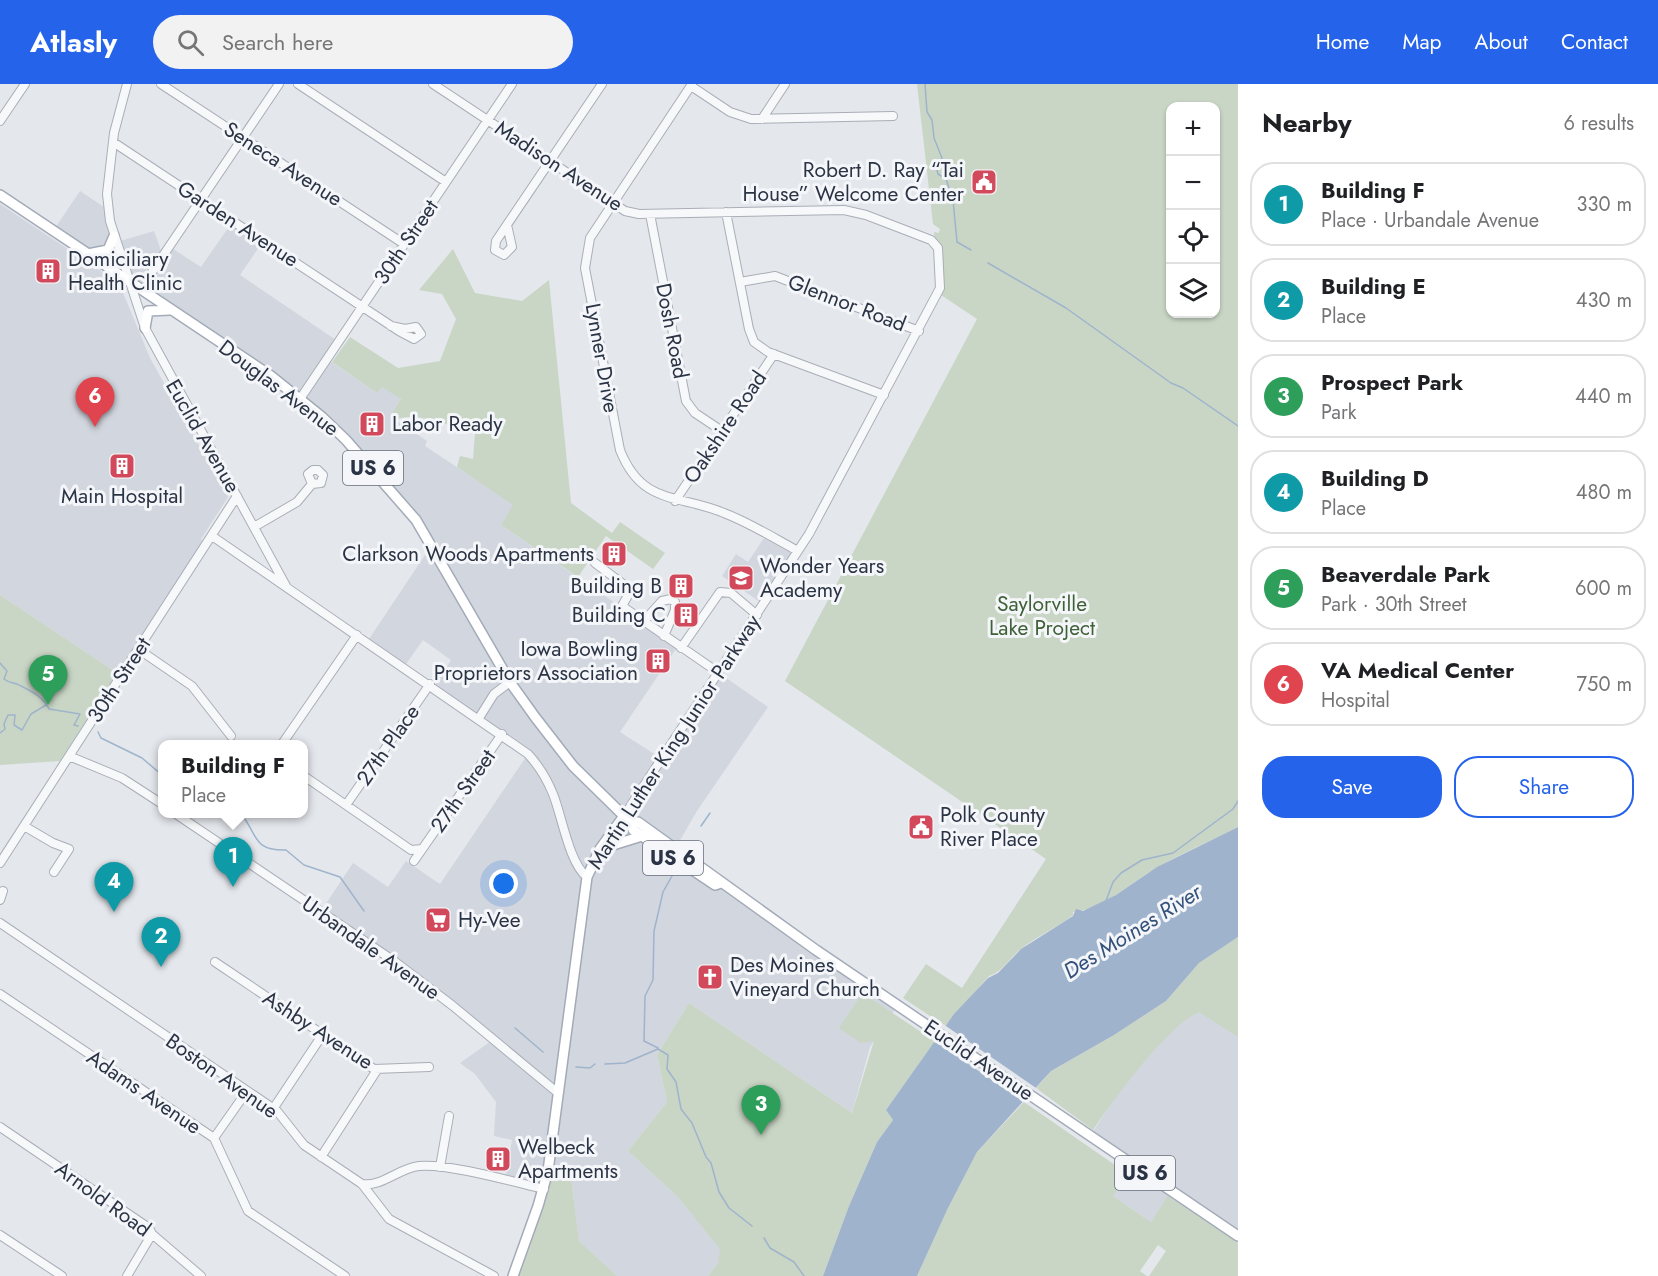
<!DOCTYPE html>
<html lang="en">
<head>
<meta charset="utf-8">
<style>
	:root { --surface:#fff; --page:#f2f2f2; --text:#202124; --muted:#757577; --line:#e0e0e0; --accent:#2563eb }
	body { margin:0; font-family:Jost,sans-serif; background:var(--page); color:var(--text) }
	.controls { position:absolute; right:18px; top:18px; display:grid; overflow:hidden; border-radius:12px; box-shadow:0 2px 4px #0004 }
	.controls button { width:54px; height:54px; display:grid; place-items:center; padding:0; border:0; border-bottom:2px solid var(--line); background:var(--surface); color:var(--text); font:30px sans-serif }
	.you { position:absolute; left:504px; top:800px; width:21px; height:21px; margin:-15px; border:4px solid #fff; border-radius:50%; background:#1a73e8; box-shadow:0 0 0 9px #1a73e833 }
	.badge { display:grid; place-items:center; width:39px; height:39px; border-radius:50%; background:var(--accent); color:#fff; font-size:20px; font-weight:700 }
	.pin { position:absolute; translate:-50% -50px; filter:drop-shadow(0 2px 3px #0008) }
	.pin::after { content:''; position:absolute; top:32px; width:21px; height:18px; background:inherit; clip-path:polygon(0 0,100% 0,50% 100%) }
	.popup { position:absolute; left:158px; top:656px; width:150px; height:78px; box-sizing:border-box; display:grid; place-content:center; border-radius:12px; background:var(--surface); filter:drop-shadow(0 2px 4px #0005); font-size:20px; white-space:nowrap; color:var(--muted) }
	.popup b { font-size:22px; color:var(--text) }
	.popup::after { content:''; position:absolute; left:50%; top:100%; margin-left:-12px; border:12px solid transparent; border-top-color:var(--surface) }
	.list { margin:0; padding:0; list-style:none }
	h2 { display:flex; justify-content:space-between; align-items:center; height:78px; margin:0; padding:0 24px; font-size:26px }
	h2 small { font-size:20px; font-weight:400; color:var(--muted) }
	.list li { display:grid; grid-template-columns:39px 1fr auto; gap:18px; align-items:center; box-sizing:border-box; height:84px; margin:0 12px 12px; padding:0 12px; border:2px solid var(--line); border-radius:24px }
	.list b { display:block; font-size:22px; white-space:nowrap }
	.list p { margin:0; font-size:20px; white-space:nowrap; color:var(--muted) }
	.list em { font-size:20px; font-style:normal; color:var(--muted) }
	.actions { display:flex; gap:12px; padding:18px 24px }
	.actions a { flex:1; padding:14px 0; border:2px solid var(--accent); border-radius:24px; text-align:center; font-size:21px; color:var(--accent) }
	.actions .main { background:var(--accent); color:#fff }
	.icon { flex:none; width:33px; height:33px; fill:none; stroke:currentColor; stroke-width:2; stroke-linecap:round; stroke-linejoin:round }
	.map { position:relative; flex:none; width:1238px; height:1192px; overflow:hidden }
	header { display:flex; align-items:center; gap:36px; box-sizing:border-box; height:84px; padding:0 30px; background:var(--accent); color:#fff }
	header strong { font-size:28px }
	nav { display:flex; gap:33px; margin-inline-start:auto; font-size:21px }
	.search { width:420px; height:54px; background:var(--page); display:flex; align-items:center; gap:15px; box-sizing:border-box; padding:0 21px; border-radius:33px; color:var(--muted); font-size:22px }
	main { display:flex }
	aside { flex:1; background:var(--surface) }
	.map>svg:first-child { display:block }
	.built { fill:#d2d6de }
	.green { fill:#c9d6c5; fill-rule:evenodd }
	.water { fill:#9fb4cc }
	.pier { fill:#e4e7ec }
	.lines { fill:none; stroke-linecap:round; stroke-linejoin:round }
	.stream { stroke:#9fb4cc; stroke-width:1.5 }
	.minor-casing { stroke:#a9aeb7; stroke-width:10 }
	.major-casing { stroke:#a3abb8; stroke-width:12 }
	.minor { stroke:#f7f8fa; stroke-width:8 }
	.major { stroke:#fff; stroke-width:9 }
	.labels { text-anchor:middle; dominant-baseline:central; stroke-width:6; stroke-linejoin:round; paint-order:stroke }
	.shield { fill:#f4f6f9; stroke:#676e7b; stroke-width:1.5 }
	.shield-label { font-size:20px; font-weight:bold; fill:#2b3445 }
	.street-label { font-size:21px; fill:#2b3445; stroke:#f4f6f9 }
	.poi-label { font-size:21px; fill:#2b3445; stroke:#f4f6f9; text-anchor:start }
	.park-label { font-size:21px; fill:#3f6138; stroke:#f4f6f9 }
	.water-label { font-size:22px; font-style:italic; fill:#34527a; stroke:#f4f6f9 }
</style>
</head>
<body>
<header>
<strong>Atlasly</strong>
<div class="search"><svg class="icon" aria-label="search" viewBox="0 0 24 24"><circle cx="10" cy="10" r="6"/><path d="M15 15l6 6"/></svg>Search here</div>
<nav><a>Home</a><a>Map</a><a>About</a><a>Contact</a></nav>
</header>
<main>
<div class="map">
<svg width="1238" height="1192" viewBox="0 0 1238 1192">
	<rect width="100%" height="100%" fill="#e4e7ec"/>
	<!-- built -->
	<path class="built" d="M 80,107 L 107,125 L 117,158 L 154,147 L 163,172 L 170,163 L 201,183 L 233,137 L 263,157 L 240,191 L 339,258 L 327,275 L 377,309 L 382,302 L 401,315 L 390,332 L 427,357 L 425,362 L 514,421 L 501,441 L 678,562 L 620,648 L 662,675 L 719,589 L 768,623 L 697,727 L 675,765 L 898,921 L 870,963 L 852,1029 L 689,919 L 657,971 L 667,1018 L 628,1067 L 678,1113 L 721,1165 L 718,1179 L 708,1192 L 617,1192 L 579,1157 L 571,1094 L 544,1105 L 505,1096 L 512,1056 L 494,1052 L 496,1018 L 475,990 L 460,979 L 494,955 L 321,827 L 353,779 L 388,803 L 406,777 L 440,800 L 528,670 L 434,603 L 451,576 L 423,556 L 404,583 L 367,558 L 431,462 L 416,436 L 320,331 L 53,147 Z
		M 0,120 L 119,199 L 150,274 L 228,413 L 201,455 L 203,457 L 117,589 L 0,511 Z
		M 766,451 L 798,467 L 763,520 L 722,492 L 736,470 L 748,478 Z
		M 1181,912 L 1238,951 L 1238,1152 L 1172,1108 L 1151,1138 L 1113,1112 L 1133,1081 L 1090,1052 Z"/>
	<!-- green -->
	<path class="green" d="M 917,0 L 1238,0 L 1238,743 C 1212,756 1184,768 1158,783 C 1131,798 1105,825 1073,828 L 1073,831 C 1056,844 1037,852 1021,865 C 1009,874 1004,887 989,892 L 945,942 L 903,914 L 926,880 L 962,904 L 1046,775 L 785,597 L 977,235 L 938,209 L 934,148 L 939,149 L 940,145 L 933,140 ZM 1170,22 L 1216,22 L 1216,230 L 1170,230 Z
		M 453,165 L 475,209 L 522,217 L 549,196 L 571,419 L 612,449 L 620,438 L 665,469 L 653,485 L 606,452 L 578,493 L 501,441 L 513,421 L 457,383 L 460,372 L 473,375 L 475,349 C 455,343 413,326 395,336 L 390,332 L 401,315 L 382,303 L 377,309 L 332,278 L 350,253 L 398,284 L 440,277 L 456,235 L 442,210 L 419,206 Z
		M 0,511 L 117,589 L 60,677 L 0,681 Z
		M 1238,853 L 1238,953 L 1199,928 C 1167,942 1114,1015 1093,1046 L 1036,1004 L 1051,987 L 1114,951 L 1166,917 L 1199,879 Z
		M 861,911 L 865,911 L 935,957 L 886,1026 L 893,1036 L 877,1058 L 849,1122 L 823,1192 L 708,1192 L 718,1179 L 720,1165 L 678,1113 L 628,1067 L 667,1018 L 657,971 L 689,919 L 852,1029 L 874,957 L 861,959 L 839,944 Z
		M 1024,1018 L 1128,1090 L 1113,1112 L 1151,1138 L 1168,1112 L 1238,1159 L 1238,1192 L 1149,1192 L 1166,1167 L 1158,1161 L 1140,1187 L 1147,1192 L 917,1192 L 948,1124 L 977,1068 Z
		M 548,1087 L 571,1094 L 579,1157 L 617,1192 L 518,1192 L 514,1189 Z"/>
	<!-- water -->
	<path class="water" d="M 1238,743 L 1238,853 L 1199,879 L 1166,917 L 1114,951 L 1051,987 L 977,1068 L 948,1124 L 917,1192 L 823,1192 L 849,1122 L 877,1058 L 893,1036 L 886,1026 L 954,930 L 988,894 L 998,889 L 1021,865 L 1073,832 L 1076,825 L 1083,827 L 1116,811 L 1157,783 Z"/>
	<!-- pier -->
	<path class="pier" d="M 943,940 L 1039,1006 L 1027,1020 L 932,955 Z"/>
	<g class="lines">
		<!-- stream -->
		<path class="stream" d="M 925,0 L 927,28 L 932,36 L 934,54 L 942,74 L 936,82 L 938,90 L 946,95 L 953,116 L 957,158 L 971,166
			M 988,179 L 1066,224 L 1171,299 L 1183,304 L 1238,342
			M 0,579 L 7,587 L 4,595 C 10,600 15,598 21,602 C 33,608 44,614 49,625 L 80,630 L 74,641 L 78,642
			M 98,648 L 101,654 L 142,674 L 162,691
			M 0,649 L 5,645 L 4,640 L 8,631 L 15,631 L 14,641 L 22,646 L 31,630 L 46,621
			M 241,730 C 258,750 252,767 286,766 L 304,781 L 340,793 L 364,827
			M 701,742 L 710,729
			M 1106,817 L 1113,798 L 1121,789 L 1142,776 L 1173,769 L 1233,725 L 1238,717
			M 515,944 L 543,968
			M 658,964 L 644,957 L 645,912 L 653,896 L 654,847 L 663,808 L 672,792
			M 605,980 L 625,979 L 658,965 L 668,971 L 667,985 L 676,998 L 681,1025 L 692,1039 L 706,1073 L 711,1079 L 719,1108 L 729,1124 L 752,1142
			M 576,983 L 590,984 L 595,980
			M 764,1154 L 770,1164 L 794,1178 L 804,1192"/>
		<!-- minor casing -->
		<g class="minor-casing">
			<path id="minor" d="M 127,0 L 114,49 L 107,110 L 110,137 L 145,244 L 286,502
				M 161,0 L 404,160
				M 298,0 L 446,98
				M 433,0 L 625,127 L 639,130 L 844,126 L 866,131 L 931,156 L 938,164 L 940,204 L 809,450 L 624,732
				M 692,0 L 590,154 L 585,184 L 620,366 C 642,422 679,410 724,429 C 750,439 774,454 798,467
				M 691,2 L 730,28 L 751,35 L 893,32
				M 762,35 L 785,0
				M 0,37 L 25,0
				M 113,58 L 399,247 L 414,255 L 421,250 L 416,243 L 405,245 L 391,242
				M 726,128 L 749,245 L 754,258 L 768,268 L 884,311
				M 650,130 L 686,317 L 695,329 L 722,347
				M 507,141 L 512,163 L 504,171 L 495,166 L 496,157 L 602,0
				M 152,188 L 279,0
				M 740,198 L 775,192 L 919,247
				M 300,315 L 512,0
				M 675,417 L 774,270
				M 254,443 L 297,418 L 312,400 L 321,399 L 323,391 L 318,386 L 313,386 L 308,390 L 312,400
				M 212,452 L 528,670 C 539,682 547,695 553,710 C 562,732 569,779 587,793
				M 595,479 L 631,506 L 622,522 L 719,589
				M 643,538 L 662,517 L 671,515 L 675,518 L 675,526 L 664,552
				M 681,564 L 720,508 L 731,509 L 757,531
				M 138,565 L 192,602 L 231,652
				M 479,634 L 494,610 L 510,598
				M 282,660 L 357,551
				M 69,672 L 122,694 L 162,720
				M 304,692 L 411,766 L 422,765
				M 346,721 L 430,600
				M 176,730 L 394,877 L 453,922 L 558,1009
				M 24,742 L 53,759 L 69,765 L 54,788
				M 414,777 L 502,650
				M 0,779 L 237,412
				M 0,816 L 3,807
				M 0,839 L 277,1027 L 304,1061 L 362,1100 L 389,1135 L 494,1192
				M 215,878 L 374,985 L 429,983
				M 0,910 L 214,1054 L 248,1127 L 345,1192
				M 273,1025 L 323,950
				M 0,1043 L 149,1144 L 152,1150 L 201,1192
				M 214,1054 L 247,1007
				M 321,1073 L 377,986
				M 440,1083 L 449,1032
				M 362,1100 C 382,1103 399,1084 419,1082 C 447,1079 514,1098 544,1105
				M 0,1151 L 62,1192
				M 127,1192 L 152,1150"/>
		</g>
		<!-- major casing -->
		<g class="major-casing">
			<path id="major" d="M 0,111 L 271,292 L 322,333 L 346,356 L 416,436 L 510,598 L 535,633 L 573,682 L 624,732 L 632,738 L 638,738 L 816,866 L 1238,1152
				M 88,170 L 108,166 L 114,152
				M 145,244 L 148,227 L 170,226
				M 632,738 L 633,746 L 715,801 L 721,799
				M 600,765 L 642,752
				M 513,1192 L 538,1122 L 548,1087 L 587,793 L 600,765 L 624,732"/>
		</g>
		<!-- minor -->
		<use href="#minor" class="minor"/>
		<!-- major -->
		<use href="#major" class="major"/>
	</g>
	<!-- icons -->
	<defs>
		<g id="civic-square" transform="scale(1.35)"><rect x="-9" y="-9" width="18" height="18" rx="4" fill="#d1495b" stroke="#f4f6f9"/><path d="M-.6-6.5H3V-4.5H.6V-3L4-1V1h2V6H-6V1h2V-1L-.6-3ZM-1.2 2.5V6h2.4V2.5Z" fill="#fff"/></g>
		<g id="building-square" transform="scale(1.35)"><rect x="-9" y="-9" width="18" height="18" rx="4" fill="#d1495b" stroke="#f4f6f9"/><path d="M-4-6H4V6H1V3H-1V6H-4ZM-2.5-4.3h1.7v1.8h-1.7ZM.8-4.3h1.7v1.8H.8ZM-2.5-1h1.7V.8h-1.7ZM.8-1h1.7V.8H.8Z" fill="#fff"/></g>
		<g id="school-square" transform="scale(1.35)"><rect x="-9" y="-9" width="18" height="18" rx="4" fill="#d1495b" stroke="#f4f6f9"/><path d="M0-5L7-2L0 1L-7-2ZM-4 1L0 2.5L4 1V4Q0 6-4 4Z" fill="#fff"/></g>
		<g id="supermarket-square" transform="scale(1.35)"><rect x="-9" y="-9" width="18" height="18" rx="4" fill="#d1495b" stroke="#f4f6f9"/><path d="M-6-5.5h2.5l.6 2H6L4.5 2H-2.5L-4.4-4H-6ZM-1.5 3.2a1.3 1.3 0 1 0 .1 0ZM3 3.2a1.3 1.3 0 1 0 .1 0Z" fill="#fff"/></g>
		<g id="church-square" transform="scale(1.35)"><rect x="-9" y="-9" width="18" height="18" rx="4" fill="#d1495b" stroke="#f4f6f9"/><path d="M-1.2-6h2.4v3.5h3.3v2.4h-3.3V6h-2.4V-.1h-3.3v-2.4h3.3Z" fill="#fff"/></g>
	</defs>
	<g fill-rule="evenodd">
		<use href="#civic-square" x="984" y="98"/>
		<use href="#building-square" x="48" y="187"/>
		<use href="#building-square" x="372" y="340"/>
		<use href="#building-square" x="122" y="382"/>
		<use href="#building-square" x="614" y="470"/>
		<use href="#school-square" x="741" y="494"/>
		<use href="#building-square" x="681" y="502"/>
		<use href="#building-square" x="686" y="531"/>
		<use href="#building-square" x="658" y="577"/>
		<use href="#civic-square" x="921" y="743"/>
		<use href="#supermarket-square" x="438" y="836"/>
		<use href="#church-square" x="710" y="893"/>
		<use href="#building-square" x="498" y="1075"/>
	</g>
	<g class="labels">
		<!-- shield labels -->
		<g class="shield">
			<rect x="343" y="367" width="60" height="34" rx="4.5"/>
			<rect x="643" y="757" width="60" height="34" rx="4.5"/>
			<rect x="1115" y="1072" width="60" height="34" rx="4.5"/>
		</g>
		<g class="shield-label">
			<text x="373" y="384">US 6</text>
			<text x="673" y="774">US 6</text>
			<text x="1145" y="1089">US 6</text>
		</g>
		<!-- street labels -->
		<g class="street-label">
			<text transform="translate(283 80) rotate(33)">Seneca Avenue</text>
			<text transform="translate(559 82) rotate(33)">Madison Avenue</text>
			<text transform="translate(238 140) rotate(33)">Garden Avenue</text>
			<text transform="translate(406 158) rotate(-56)">30th Street</text>
			<text transform="translate(847 219) rotate(21)">Glennor Road</text>
			<text transform="translate(672 247) rotate(79)">Dosh Road</text>
			<text transform="translate(602 274) rotate(80)">Lynner Drive</text>
			<text transform="translate(279 304) rotate(37)">Douglas Avenue</text>
			<text transform="translate(725 343) rotate(-56)">Oakshire Road</text>
			<text transform="translate(203 352) rotate(60)">Euclid Avenue</text>
			<text transform="translate(119 596) rotate(-57)">30th Street</text>
			<text transform="translate(674 658) rotate(-57)">Martin Luther King Junior Parkway</text>
			<text transform="translate(388 661) rotate(-55)">27th Place</text>
			<text transform="translate(463 707) rotate(-55)">27th Street</text>
			<text transform="translate(371 864) rotate(35)">Urbandale Avenue</text>
			<text transform="translate(318 946) rotate(33)">Ashby Avenue</text>
			<text transform="translate(979 976) rotate(34)">Euclid Avenue</text>
			<text transform="translate(222 992) rotate(35)">Boston Avenue</text>
			<text transform="translate(144 1008) rotate(34)">Adams Avenue</text>
			<text transform="translate(103 1115) rotate(36)">Arnold Road</text>
		</g>
		<!-- poi labels -->
		<g class="poi-label">
			<text x="964" y="86" text-anchor="end">Robert D. Ray “Tai<tspan x="964" dy="24">House” Welcome Center</tspan></text>
			<text x="68" y="175">Domiciliary<tspan x="68" dy="24">Health Clinic</tspan></text>
			<text x="392" y="340">Labor Ready</text>
			<text x="122" y="412" text-anchor="middle">Main Hospital</text>
			<text x="594" y="470" text-anchor="end">Clarkson Woods Apartments</text>
			<text x="760" y="482">Wonder Years<tspan x="760" dy="24">Academy</tspan></text>
			<text x="662" y="502" text-anchor="end">Building B</text>
			<text x="666" y="531" text-anchor="end">Building C</text>
			<text x="638" y="565" text-anchor="end">Iowa Bowling<tspan x="638" dy="24">Proprietors Association</tspan></text>
			<text x="940" y="731">Polk County<tspan x="940" dy="24">River Place</tspan></text>
			<text x="458" y="836">Hy-Vee</text>
			<text x="730" y="881">Des Moines<tspan x="730" dy="24">Vineyard Church</tspan></text>
			<text x="518" y="1063">Welbeck<tspan x="518" dy="24">Apartments</tspan></text>
		</g>
		<!-- park labels -->
		<g class="park-label">
			<text x="1042" y="520">Saylorville<tspan x="1042" dy="24">Lake Project</tspan></text>
		</g>
		<!-- water labels -->
		<g class="water-label">
			<text transform="translate(1132 847) rotate(-32)">Des Moines River</text>
		</g>
	</g>
</svg>
<div class="controls">
<button>+</button>
<button>−</button>
<button><svg class="icon" aria-label="locate" viewBox="0 0 24 24"><circle cx="12" cy="12" r="6"/><path d="M12 2v4M12 18v4M2 12h4M18 12h4"/></svg></button>
<button><svg class="icon" aria-label="layers" viewBox="0 0 24 24"><path d="M12 4l9 5-9 5-9-5zM3 14l9 5 9-5"/></svg></button>
</div>
<div class="you"></div>
<div class="pin badge" style="left:233px;top:803px;background:#0f9aa8">1</div>
<div class="popup"><b>Building F</b>Place</div>
<div class="pin badge" style="left:161px;top:883px;background:#0f9aa8">2</div>
<div class="pin badge" style="left:761px;top:1051px;background:#2e9e5b">3</div>
<div class="pin badge" style="left:114px;top:828px;background:#0f9aa8">4</div>
<div class="pin badge" style="left:48px;top:621px;background:#2e9e5b">5</div>
<div class="pin badge" style="left:95px;top:343px;background:#e0444e">6</div>
</div>
<aside>
<h2>Nearby<small>6 results</small></h2>
<ul class="list">
<li><span class="badge" style="background:#0f9aa8">1</span><div><b>Building F</b><p>Place · Urbandale Avenue</p></div><em>330 m</em></li>
<li><span class="badge" style="background:#0f9aa8">2</span><div><b>Building E</b><p>Place</p></div><em>430 m</em></li>
<li><span class="badge" style="background:#2e9e5b">3</span><div><b>Prospect Park</b><p>Park</p></div><em>440 m</em></li>
<li><span class="badge" style="background:#0f9aa8">4</span><div><b>Building D</b><p>Place</p></div><em>480 m</em></li>
<li><span class="badge" style="background:#2e9e5b">5</span><div><b>Beaverdale Park</b><p>Park · 30th Street</p></div><em>600 m</em></li>
<li><span class="badge" style="background:#e0444e">6</span><div><b>VA Medical Center</b><p>Hospital</p></div><em>750 m</em></li>
</ul>
<div class="actions"><a class="main">Save</a><a>Share</a></div>
</aside>
</main>
</body>
</html>
